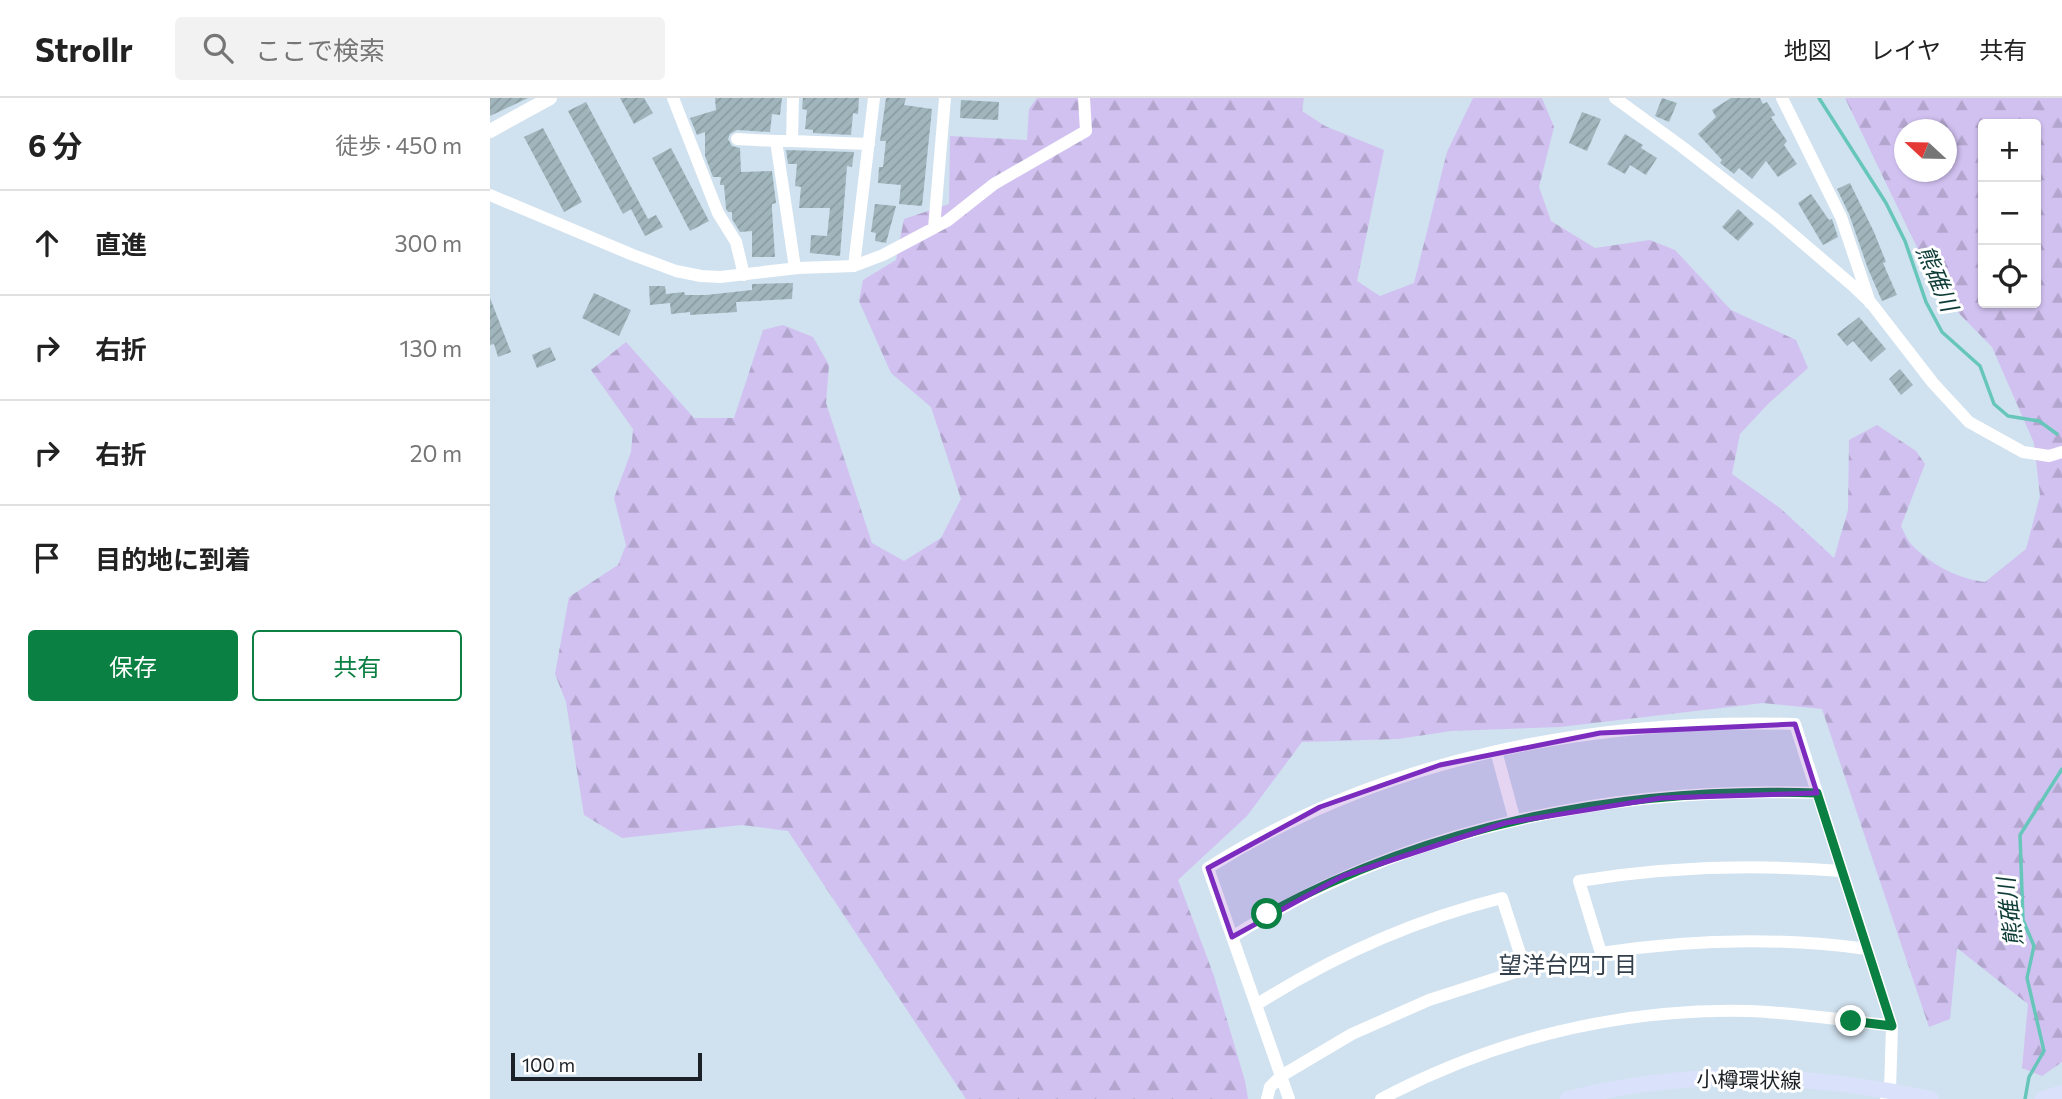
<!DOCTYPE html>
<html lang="ja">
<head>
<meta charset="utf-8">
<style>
	:root { --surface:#fff; --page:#f2f2f2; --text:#222; --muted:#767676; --line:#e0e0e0; --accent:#0b8043 }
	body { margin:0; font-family:Commissioner,"Noto Sans JP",sans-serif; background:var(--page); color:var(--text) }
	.controls { position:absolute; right:21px; top:21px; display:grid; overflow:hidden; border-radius:7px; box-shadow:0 2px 5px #0004 }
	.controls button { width:63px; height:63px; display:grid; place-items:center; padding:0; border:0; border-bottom:2px solid var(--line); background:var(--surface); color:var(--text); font:35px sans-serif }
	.compass { position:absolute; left:1404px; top:21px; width:63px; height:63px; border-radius:50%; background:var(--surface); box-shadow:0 2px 5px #0004; rotate:292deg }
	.scale { position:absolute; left:21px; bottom:18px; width:191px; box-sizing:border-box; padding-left:7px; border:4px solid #1b2126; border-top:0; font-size:19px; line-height:24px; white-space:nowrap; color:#1b2126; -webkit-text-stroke:5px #fff; paint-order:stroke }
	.stop { position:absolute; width:21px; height:21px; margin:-16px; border:5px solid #0b8043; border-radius:50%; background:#fff }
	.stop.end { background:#0b8043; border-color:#fff; box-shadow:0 2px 7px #0008 }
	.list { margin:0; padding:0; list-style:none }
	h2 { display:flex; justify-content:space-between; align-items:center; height:91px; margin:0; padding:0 28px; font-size:30px }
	h2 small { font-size:23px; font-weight:400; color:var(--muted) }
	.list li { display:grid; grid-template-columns:46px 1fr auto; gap:21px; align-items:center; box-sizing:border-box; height:105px; padding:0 28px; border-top:2px solid var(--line) }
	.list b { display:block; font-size:26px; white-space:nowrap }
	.list em { font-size:23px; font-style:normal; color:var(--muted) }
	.actions { display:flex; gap:14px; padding:21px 28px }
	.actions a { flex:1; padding:16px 0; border:2px solid var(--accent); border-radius:7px; text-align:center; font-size:24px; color:var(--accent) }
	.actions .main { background:var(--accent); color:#fff }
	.icon { flex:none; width:38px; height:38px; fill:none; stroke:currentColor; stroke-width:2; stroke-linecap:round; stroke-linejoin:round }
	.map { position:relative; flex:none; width:1572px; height:1001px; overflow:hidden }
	header { display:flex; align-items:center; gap:42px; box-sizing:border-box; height:98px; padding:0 35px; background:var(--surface); border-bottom:2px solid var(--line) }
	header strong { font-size:33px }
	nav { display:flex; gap:38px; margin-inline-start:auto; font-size:24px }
	.search { width:490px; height:63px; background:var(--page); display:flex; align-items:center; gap:18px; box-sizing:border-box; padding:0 24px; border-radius:7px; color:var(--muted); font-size:26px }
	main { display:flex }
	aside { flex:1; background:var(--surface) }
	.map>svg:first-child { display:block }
	.forest { fill:url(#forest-firs); fill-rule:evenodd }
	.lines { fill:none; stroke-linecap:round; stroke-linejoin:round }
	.stream { stroke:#67c6ba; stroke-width:3.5 }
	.building { fill:url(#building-hatch) }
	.minor { stroke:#fff; stroke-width:12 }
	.tertiary { stroke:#fff; stroke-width:14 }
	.secondary { stroke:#dae1fb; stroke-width:16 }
	.route { stroke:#0b8043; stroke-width:9 }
	.marked { fill:#7b2cbf; fill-opacity:0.2; stroke:#7b2cbf; stroke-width:5; stroke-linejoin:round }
	.labels { text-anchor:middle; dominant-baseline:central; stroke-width:6; stroke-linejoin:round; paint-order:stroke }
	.street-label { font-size:21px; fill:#1b2126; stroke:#fff }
	.water-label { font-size:23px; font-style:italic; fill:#0e3c37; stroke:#fff }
	.neighbourhood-label { font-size:23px; fill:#33404b; stroke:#fff }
</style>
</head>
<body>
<header>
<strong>Strollr</strong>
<div class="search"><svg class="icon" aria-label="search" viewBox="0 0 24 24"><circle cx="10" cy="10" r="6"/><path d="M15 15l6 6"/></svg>ここで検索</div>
<nav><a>地図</a><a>レイヤ</a><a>共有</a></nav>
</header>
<main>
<aside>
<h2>6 分<small>徒歩 · 450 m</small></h2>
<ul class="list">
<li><svg class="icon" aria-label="ahead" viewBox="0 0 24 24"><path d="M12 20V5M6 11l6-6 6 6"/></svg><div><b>直進</b></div><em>300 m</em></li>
<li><svg class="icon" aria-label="right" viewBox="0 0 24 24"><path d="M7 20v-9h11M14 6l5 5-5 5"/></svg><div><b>右折</b></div><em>130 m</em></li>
<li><svg class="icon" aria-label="right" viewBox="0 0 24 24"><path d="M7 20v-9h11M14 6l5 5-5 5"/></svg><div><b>右折</b></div><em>20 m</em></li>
<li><svg class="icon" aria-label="arrive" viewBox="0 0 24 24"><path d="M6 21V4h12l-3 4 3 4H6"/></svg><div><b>目的地に到着</b></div></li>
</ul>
<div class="actions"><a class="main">保存</a><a>共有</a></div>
</aside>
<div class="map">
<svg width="1572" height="1001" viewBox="0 0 1572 1001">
	<defs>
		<pattern id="forest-firs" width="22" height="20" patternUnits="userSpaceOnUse" patternTransform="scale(1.75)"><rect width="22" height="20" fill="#d1c1f1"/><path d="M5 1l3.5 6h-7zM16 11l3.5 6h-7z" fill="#b3a6ce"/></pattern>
		<pattern id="building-hatch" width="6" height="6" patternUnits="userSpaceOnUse" patternTransform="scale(1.75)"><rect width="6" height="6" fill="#a0b6bc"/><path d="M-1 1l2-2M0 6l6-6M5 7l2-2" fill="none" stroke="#899ca1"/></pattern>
	</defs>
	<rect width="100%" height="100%" fill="#d0e1ef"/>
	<!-- forest -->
	<path class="forest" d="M 547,0 L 814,0 L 812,13 L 835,28 L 894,52 L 867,183 L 890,198 L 924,185 L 957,54 L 983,0 L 1052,0 L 1064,29 L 1049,89 L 1061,123 L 1105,150 L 1160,142 L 1185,152 L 1241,212 L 1306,242 L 1318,270 L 1279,305 L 1250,336 L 1242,376 L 1290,410 L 1344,460 L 1358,412 L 1359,342 L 1387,327 L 1426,353 L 1435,366 L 1411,428 C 1414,434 1417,442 1422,447 C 1441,467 1469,481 1495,484 L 1536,451 L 1550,398 L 1544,345 L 1502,249 L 1449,195 L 1355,0 L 1572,0 L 1572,964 L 1552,978 L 1532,970 L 1538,906 L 1467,850 L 1460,921 L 1439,929 L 1332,611 L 1273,605 L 1070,629 L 961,633 L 908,641 L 812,644 L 757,718 L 688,782 L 724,878 L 755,983 L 758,1001 L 476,1001 L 298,733 L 252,727 L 132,740 L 94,717 L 76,604 L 65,576 L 79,499 L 128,467 L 136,447 L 124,400 L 141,354 L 143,331 L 101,272 L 136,244 L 204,320 L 244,320 L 273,232 L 293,227 L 323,239 L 339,267 L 336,305 L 382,445 L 414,463 L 451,440 L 471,401 L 441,309 L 401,275 L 369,203 L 373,182 L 406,162 L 414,121 L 459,106 L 460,38 L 537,42 L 539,11 ZM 1493,26 L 1546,26 L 1546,205 L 1493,205 ZM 1414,32 L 1456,32 L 1456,74 L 1414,74 Z"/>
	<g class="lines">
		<!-- stream -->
		<path class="stream" d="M 1329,0 L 1396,105 L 1415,143 L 1436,204 L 1452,234 L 1490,268 L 1504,306 L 1518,318 L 1549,323 L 1567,336
			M 1535,1001 L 1539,979 L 1554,953 L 1537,880 L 1544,848 L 1533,822 L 1530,737 L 1572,671"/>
	</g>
	<!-- building -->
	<path class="building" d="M 0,0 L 38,0 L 0,18 Z
		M 130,0 L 154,0 L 163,15 L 144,26 Z
		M 225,0 L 292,0 L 290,17 L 282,16 L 280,34 L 247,32 L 240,36 L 238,41 L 242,48 L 250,50 L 251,74 L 282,73 L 286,105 L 282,106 L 282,112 L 285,159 L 262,159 L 262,133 L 250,134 L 242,121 L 242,114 L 238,114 L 236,111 L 234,87 L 230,87 L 231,79 L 223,79 L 215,58 L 215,34 L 207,37 L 200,20 L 226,12 Z
		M 313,0 L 369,0 L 368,16 L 363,15 L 361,37 L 323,35 L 323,32 L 315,31 L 317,12 L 312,11 Z
		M 396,0 L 416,0 L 414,7 L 442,11 L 432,108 L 409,106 L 411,87 L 388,85 L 389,69 L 393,69 L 396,43 L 390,43 Z
		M 1172,0 L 1187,5 L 1179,24 L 1165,18 Z
		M 1241,0 L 1270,0 L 1273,6 L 1277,4 L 1285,17 L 1281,19 L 1297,43 L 1294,47 L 1307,66 L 1288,79 L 1276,63 L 1262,81 L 1249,70 L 1244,76 L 1230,65 L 1232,62 L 1208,36 L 1226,19 L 1222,12 Z
		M 471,2 L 509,4 L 508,22 L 470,20 Z
		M 96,4 L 158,121 L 166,117 L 173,129 L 155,138 L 141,111 L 133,116 L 78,13 Z
		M 1092,14 L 1111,21 L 1097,53 L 1079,45 Z
		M 53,30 L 92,104 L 74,114 L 34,39 Z
		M 1135,36 L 1153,47 L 1151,50 L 1167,60 L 1156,77 L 1140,67 L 1135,76 L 1117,66 Z
		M 181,50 L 219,123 L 200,133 L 162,60 Z
		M 296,52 L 364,54 L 362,69 L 357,68 L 350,158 L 320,155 L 321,137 L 337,138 L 340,110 L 309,110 L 311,89 L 305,88 L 307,66 L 298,66 Z
		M 1360,85 L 1384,134 L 1396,164 L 1393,165 L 1407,197 L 1392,203 L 1378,171 L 1359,116 L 1347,91 Z
		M 1321,96 L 1339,122 L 1342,121 L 1348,139 L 1333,147 L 1308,105 Z
		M 385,106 L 406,108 L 396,145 L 385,143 L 386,135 L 381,134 Z
		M 1248,111 L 1264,126 L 1248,143 L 1232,129 Z
		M 303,185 L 302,201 L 246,204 L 247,214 L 200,217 L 200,214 L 181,216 L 180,205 L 160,207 L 159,188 L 175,188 L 176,196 L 194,194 L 195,197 L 216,197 L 262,192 L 262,186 Z
		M 104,195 L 141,212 L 129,238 L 92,220 Z
		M 0,200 L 21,254 L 8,259 L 4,246 L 0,247 Z
		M 1369,219 L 1396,251 L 1381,264 L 1363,243 L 1357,248 L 1347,236 Z
		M 60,249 L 66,262 L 47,270 L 42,257 Z
		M 1410,271 L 1423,287 L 1411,297 L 1399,281 Z"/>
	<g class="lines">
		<!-- minor -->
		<path class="minor" d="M 183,0 L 228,115 L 246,144 L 254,177
			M 303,0 L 302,43 L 286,43 L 305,170
			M 1125,0 L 1191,48 L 1285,121 L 1362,187 L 1381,205 L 1443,285 L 1479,324 L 1533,354 L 1559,358 L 1572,354
			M 1292,0 L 1351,119 L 1380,205
			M 247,41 L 286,43
			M 302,43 L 379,46
			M 0,97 L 143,157 L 186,173 L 211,178 L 230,179 L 308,170 L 364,168 L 393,157 L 457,123 L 504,86 L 596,33 L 594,0
			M 444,130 L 455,0
			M 364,168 L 384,0
			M 1006,653 L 1025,723
			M 1352,773 C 1264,766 1176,769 1089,783 L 1111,855 C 1200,841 1288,839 1377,851
			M 742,839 C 915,729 1124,688 1327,695
			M 766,907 C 843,858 924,822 1012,800 L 1035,871 L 939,902 L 862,936 L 791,978 L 780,989 L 777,1001
			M 799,1001 L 718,770 C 891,660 1101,620 1305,626 L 1402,928 L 1400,992 L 1396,1001
			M 891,1001 C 1005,941 1130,910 1259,913 C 1307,915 1355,922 1402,928"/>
		<!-- tertiary -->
		<path class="tertiary" d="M 0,33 L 60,0"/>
		<!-- secondary -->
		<path class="secondary" d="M 1078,1001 C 1201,970 1318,975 1441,1001
			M 1553,1001 L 1572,995"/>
	</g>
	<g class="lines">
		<!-- route -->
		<path class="route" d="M 777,816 C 944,725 1137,688 1327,695 L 1402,928 L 1361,923"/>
	</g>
	<!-- marked area -->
	<path class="marked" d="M 1305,626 L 1327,695 L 1171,700 L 1015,725 L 853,778 L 742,839 L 718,770 L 830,709 L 950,667 L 1110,635 Z"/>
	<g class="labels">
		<!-- street labels -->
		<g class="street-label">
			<text transform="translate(1259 981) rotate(1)">小樽環状線</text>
		</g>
		<!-- water labels -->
		<g class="water-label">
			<text transform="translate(1448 180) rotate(67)">熊碓川</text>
			<text transform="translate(1519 814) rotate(-97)">熊碓川</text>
		</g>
		<!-- neighbourhood labels -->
		<g class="neighbourhood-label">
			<text x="1078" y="866">望洋台四丁目</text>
		</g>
	</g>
</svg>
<div class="controls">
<button>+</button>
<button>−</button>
<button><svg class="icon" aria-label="locate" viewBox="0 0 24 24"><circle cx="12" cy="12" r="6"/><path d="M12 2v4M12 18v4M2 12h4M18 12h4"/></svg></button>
</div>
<svg class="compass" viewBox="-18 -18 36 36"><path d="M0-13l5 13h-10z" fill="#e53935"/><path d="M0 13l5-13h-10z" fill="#767676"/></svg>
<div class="scale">100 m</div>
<div class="stop" style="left:777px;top:816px"></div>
<div class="stop end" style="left:1361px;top:923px"></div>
</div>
</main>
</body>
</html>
